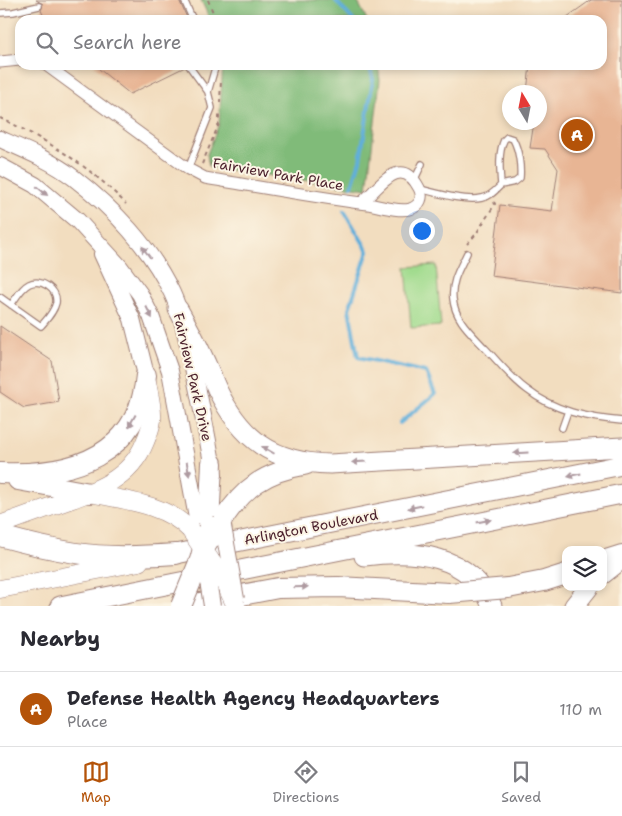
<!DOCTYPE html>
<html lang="en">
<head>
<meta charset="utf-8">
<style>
	:root { --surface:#fff; --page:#f2f2f3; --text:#2b2b33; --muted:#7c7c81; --line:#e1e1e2; --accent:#b45309 }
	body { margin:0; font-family:"Shantell Sans",sans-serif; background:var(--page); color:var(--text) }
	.controls { position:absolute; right:15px; bottom:15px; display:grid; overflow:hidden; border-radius:10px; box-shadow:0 2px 8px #0003 }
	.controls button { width:45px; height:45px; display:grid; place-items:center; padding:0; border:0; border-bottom:1px solid var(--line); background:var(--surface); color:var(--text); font:25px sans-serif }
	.compass { position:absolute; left:502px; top:85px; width:45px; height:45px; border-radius:50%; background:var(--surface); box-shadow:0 2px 8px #0003; rotate:350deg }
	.you { position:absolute; left:421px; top:230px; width:18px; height:18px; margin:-12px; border:4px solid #fff; border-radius:50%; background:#1a73e8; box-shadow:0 0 0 8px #1a73e833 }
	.badge { display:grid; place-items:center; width:32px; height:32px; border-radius:50%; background:var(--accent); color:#fff; font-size:16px; font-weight:700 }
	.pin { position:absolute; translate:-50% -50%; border:2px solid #fff; box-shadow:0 1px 5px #0006 }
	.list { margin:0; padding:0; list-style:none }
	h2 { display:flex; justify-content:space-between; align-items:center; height:65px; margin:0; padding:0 20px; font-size:21px }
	h2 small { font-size:16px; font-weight:400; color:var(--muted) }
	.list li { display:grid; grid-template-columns:32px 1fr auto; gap:15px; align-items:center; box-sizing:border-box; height:75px; padding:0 20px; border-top:1px solid var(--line) }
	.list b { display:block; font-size:19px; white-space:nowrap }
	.list p { margin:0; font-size:16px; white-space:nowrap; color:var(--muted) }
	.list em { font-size:16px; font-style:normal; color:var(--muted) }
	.icon { flex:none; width:28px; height:28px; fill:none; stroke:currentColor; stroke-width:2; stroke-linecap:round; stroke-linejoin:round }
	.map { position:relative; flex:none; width:622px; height:606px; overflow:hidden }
	.search { position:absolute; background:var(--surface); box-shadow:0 2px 8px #0003; left:15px; right:15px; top:15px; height:55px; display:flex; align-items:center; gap:12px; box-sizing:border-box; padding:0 18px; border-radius:15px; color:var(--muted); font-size:19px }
	.sheet { height:140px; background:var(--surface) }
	nav { display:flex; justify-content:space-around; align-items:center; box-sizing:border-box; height:70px; border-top:1px solid var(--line); background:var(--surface); font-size:14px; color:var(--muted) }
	nav a { display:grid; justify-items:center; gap:2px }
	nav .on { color:var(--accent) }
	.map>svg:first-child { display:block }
	.green { fill:#a1db8e; stroke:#767d5c }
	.forest { fill:#80bb79; stroke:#656d52 }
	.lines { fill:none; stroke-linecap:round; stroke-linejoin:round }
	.stream { stroke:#60afda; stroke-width:4 }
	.building { fill:#e8b594 }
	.service-casing { stroke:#9e7e75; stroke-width:8 }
	.minor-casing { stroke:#9e7e75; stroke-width:13 }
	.secondary-casing { stroke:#9e7e75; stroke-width:18 }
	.primary-casing { stroke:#9e7e75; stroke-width:19 }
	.trunk-casing { stroke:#9e7e75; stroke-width:21 }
	.motorway-casing { stroke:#9e7e75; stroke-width:22 }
	.path { stroke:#9e7e75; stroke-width:2; stroke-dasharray:4 4; stroke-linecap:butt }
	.service { stroke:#fff; stroke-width:5.5 }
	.minor { stroke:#fff; stroke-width:11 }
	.secondary { stroke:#fff; stroke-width:16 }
	.primary { stroke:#fff; stroke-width:18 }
	.trunk { stroke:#fff; stroke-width:19 }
	.motorway { stroke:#fff; stroke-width:20 }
	.secondary-bridge-casing { stroke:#9e7e75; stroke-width:18; stroke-linecap:butt }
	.primary-bridge-casing { stroke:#9e7e75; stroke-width:19; stroke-linecap:butt }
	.trunk-bridge-casing { stroke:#9e7e75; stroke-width:21; stroke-linecap:butt }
	.motorway-bridge-casing { stroke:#9e7e75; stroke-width:22; stroke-linecap:butt }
	.secondary-bridge { stroke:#fff; stroke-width:16 }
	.primary-bridge { stroke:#fff; stroke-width:18 }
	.trunk-bridge { stroke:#fff; stroke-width:19 }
	.motorway-bridge { stroke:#fff; stroke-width:20 }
	.oneway { fill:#ae9aa0 }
	.labels { text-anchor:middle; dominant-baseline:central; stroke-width:4; stroke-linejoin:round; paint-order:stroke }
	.street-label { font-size:14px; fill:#4a1f2b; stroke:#fcf5e5 }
</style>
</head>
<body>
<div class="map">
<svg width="622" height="606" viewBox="0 0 622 606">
	<rect width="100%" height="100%" fill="#fcf5e5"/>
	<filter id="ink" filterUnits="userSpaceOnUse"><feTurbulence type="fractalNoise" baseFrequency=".02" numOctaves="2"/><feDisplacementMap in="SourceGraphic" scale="10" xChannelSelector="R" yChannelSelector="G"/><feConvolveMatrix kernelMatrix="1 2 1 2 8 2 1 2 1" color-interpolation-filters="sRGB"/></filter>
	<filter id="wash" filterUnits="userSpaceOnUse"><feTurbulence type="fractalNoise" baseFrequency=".0096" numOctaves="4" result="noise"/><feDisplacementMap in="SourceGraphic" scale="20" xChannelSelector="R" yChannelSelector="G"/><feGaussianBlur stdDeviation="1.12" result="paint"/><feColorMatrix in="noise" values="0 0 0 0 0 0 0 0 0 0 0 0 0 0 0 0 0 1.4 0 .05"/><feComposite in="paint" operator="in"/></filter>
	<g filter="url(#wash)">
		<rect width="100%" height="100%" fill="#f2ddbf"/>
		<!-- green -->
		<path class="green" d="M 436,265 L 441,326 L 411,328 L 406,267 Z"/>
		<!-- forest -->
		<path class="forest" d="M 201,0 L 354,0 L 359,4 L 367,20 L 210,20 Z
			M 223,65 L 378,65 L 380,80 L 367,189 L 209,167 L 207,154 L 219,124 Z"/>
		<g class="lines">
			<!-- stream -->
			<path class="stream" d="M 335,0 L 353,20
				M 352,186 L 360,160 L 373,79 L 369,65
				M 344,211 L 368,251 L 349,309 L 358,357 L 426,372 L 435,394 L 400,423"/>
		</g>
		<g id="blocks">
			<!-- building -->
			<path class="building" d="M 36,0 L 179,0 L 188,20 L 45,20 L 41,10 L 43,4 Z
				M 591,0 L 622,0 L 622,293 L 491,276 L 500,205 L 552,211 L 558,169 L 545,149 L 530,148 L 534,122 L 540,122 L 540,92 L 527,92 L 530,65 L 602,65 L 602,20 L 563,20 Z
				M 94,65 L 185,65 L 185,67 L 130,94 Z
				M 0,326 L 52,361 L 59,402 L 24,408 L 0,392 Z"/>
		</g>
	</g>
	<g filter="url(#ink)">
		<use href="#blocks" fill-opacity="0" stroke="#9e7e75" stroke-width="1"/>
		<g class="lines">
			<!-- service casing -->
			<g class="service-casing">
				<path id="service" d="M 184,0 L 193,20
					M 0,13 L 13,12 L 39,6
					M 189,66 L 208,92 L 215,68 L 213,65
					M 188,169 L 212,108 L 208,92
					M 414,181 L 422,164
					M 420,189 C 436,193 466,202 482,198 C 490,197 496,190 501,185 C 500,171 498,153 504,140 L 507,137 L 513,139 C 519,150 521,166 520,178 L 515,182 L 501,185
					M 467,253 C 460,268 451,281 453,299 C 455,319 470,332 483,346 C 497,360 510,377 526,389 C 554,411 588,418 622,421
					M 0,297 L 41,326 C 47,319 54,312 56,303 C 58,289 41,278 29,284 C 21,288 16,298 11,305
					M 562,428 L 568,411"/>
			</g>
			<!-- minor casing -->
			<g class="minor-casing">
				<path id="minor" d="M 0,62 L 20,60
					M 46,65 L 188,169 L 205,178 C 260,187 314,197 368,204 C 380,206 398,212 410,209 C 420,206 424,197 419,188 C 400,152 378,190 361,203"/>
			</g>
			<!-- secondary casing -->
			<g class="secondary-casing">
				<path id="secondary" d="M 0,139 C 25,150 52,161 74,178 C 113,208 151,248 172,293 C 182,315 187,339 192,363 C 200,400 208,437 214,475
					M 0,166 L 35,185 L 78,221 L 120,267 L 140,294 L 151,316 L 170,371 L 199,529
					M 102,254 L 132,319 L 146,375"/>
			</g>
			<!-- primary casing -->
			<g class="primary-casing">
				<path id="primary" d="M 90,493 C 123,500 166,504 190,530
					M 0,525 C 19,518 39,511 58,504 C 93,492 130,480 145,442 C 148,435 151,428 152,420 C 153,408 149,394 147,382
					M 0,589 L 139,562"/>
			</g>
			<!-- trunk casing -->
			<g class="trunk-casing">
				<path id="trunk" d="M 178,309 C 187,325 196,341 203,357 C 208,367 212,378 217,389 C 241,439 273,463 330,464 L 622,447
					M 222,521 C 244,487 265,472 306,465
					M 176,554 L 622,465
					M 364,556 C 414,550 470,553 492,606
					M 603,574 L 622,559
					M 60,606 L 622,494
					M 574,606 L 589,587"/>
			</g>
			<!-- motorway casing -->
			<g class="motorway-casing">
				<path id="motorway" d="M 0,473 C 71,476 139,457 146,375
					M 18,480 L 90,493
					M 209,526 L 212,463
					M 0,536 C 25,543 50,549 76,553 C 109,558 143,556 176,554
					M 603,561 L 622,555
					M 508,588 L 544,581 L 566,574
					M 184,606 L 278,588 L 338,587 L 449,593"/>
			</g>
			<!-- path -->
			<path class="path" d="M 208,0 L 216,20
				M 220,103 L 221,80
				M 0,118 C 47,140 90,166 126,204
				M 202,164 L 219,124 L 219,115
				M 467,244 L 476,234 L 495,204 L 494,202"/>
			<!-- service -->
			<use href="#service" class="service"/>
			<!-- minor -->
			<use href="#minor" class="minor"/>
			<!-- secondary -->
			<use href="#secondary" class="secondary"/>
			<!-- primary -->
			<use href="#primary" class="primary"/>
			<!-- trunk -->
			<use href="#trunk" class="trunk"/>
			<!-- motorway -->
			<use href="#motorway" class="motorway"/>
			<!-- secondary-bridge casing -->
			<g class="secondary-bridge-casing">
				<path id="secondary-bridge" d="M 222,521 L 236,599
					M 203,549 L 212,606"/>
			</g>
			<!-- primary-bridge casing -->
			<g class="primary-bridge-casing">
				<path id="primary-bridge" d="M 190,530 L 222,577 L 236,606"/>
			</g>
			<!-- trunk-bridge casing -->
			<g class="trunk-bridge-casing">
				<path id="trunk-bridge" d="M 205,548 L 222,521"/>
			</g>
			<!-- motorway-bridge casing -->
			<g class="motorway-bridge-casing">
				<path id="motorway-bridge" d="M 449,593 L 508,588
					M 181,606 L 200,560 L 209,526"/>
			</g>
			<!-- secondary-bridge -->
			<use href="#secondary-bridge" class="secondary-bridge"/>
			<!-- primary-bridge -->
			<use href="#primary-bridge" class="primary-bridge"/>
			<!-- trunk-bridge -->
			<use href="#trunk-bridge" class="trunk-bridge"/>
			<!-- motorway-bridge -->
			<use href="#motorway-bridge" class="motorway-bridge"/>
		</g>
		<!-- one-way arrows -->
		<defs><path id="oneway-solid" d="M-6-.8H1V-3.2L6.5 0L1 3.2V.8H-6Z" transform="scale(1.25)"/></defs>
		<g class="oneway">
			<use href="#oneway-solid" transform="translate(42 191) rotate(39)"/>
			<use href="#oneway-solid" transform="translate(146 252) rotate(-127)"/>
			<use href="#oneway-solid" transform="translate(149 312) rotate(63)"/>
			<use href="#oneway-solid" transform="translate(132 421) rotate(119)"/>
			<use href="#oneway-solid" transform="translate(268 450) rotate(-150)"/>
			<use href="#oneway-solid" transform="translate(521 453) rotate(177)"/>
			<use href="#oneway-solid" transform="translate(359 462) rotate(177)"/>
			<use href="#oneway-solid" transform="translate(188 469) rotate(80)"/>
			<use href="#oneway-solid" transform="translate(574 475) rotate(168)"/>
			<use href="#oneway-solid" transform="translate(415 507) rotate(169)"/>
			<use href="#oneway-solid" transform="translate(484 521) rotate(-11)"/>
			<use href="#oneway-solid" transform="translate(301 587) rotate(-1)"/>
		</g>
	</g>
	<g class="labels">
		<!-- street labels -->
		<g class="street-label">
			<text transform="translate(278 174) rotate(10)">Fairview Park Place</text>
			<text transform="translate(193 377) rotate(77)">Fairview Park Drive</text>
			<text transform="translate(311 527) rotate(-11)">Arlington Boulevard</text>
		</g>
	</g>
</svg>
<div class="controls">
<button><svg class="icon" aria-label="layers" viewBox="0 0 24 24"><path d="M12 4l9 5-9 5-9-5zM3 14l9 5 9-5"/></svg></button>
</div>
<svg class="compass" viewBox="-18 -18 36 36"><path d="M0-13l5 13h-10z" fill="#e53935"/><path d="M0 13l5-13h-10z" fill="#7c7c81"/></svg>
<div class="you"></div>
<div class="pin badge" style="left:577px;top:135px">A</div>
<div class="search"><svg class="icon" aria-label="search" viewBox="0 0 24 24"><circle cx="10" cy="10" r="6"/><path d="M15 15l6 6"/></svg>Search here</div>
</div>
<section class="sheet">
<h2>Nearby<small></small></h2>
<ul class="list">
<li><span class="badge">A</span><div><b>Defense Health Agency Headquarters</b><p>Place</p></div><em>110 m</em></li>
</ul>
</section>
<nav>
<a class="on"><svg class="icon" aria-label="map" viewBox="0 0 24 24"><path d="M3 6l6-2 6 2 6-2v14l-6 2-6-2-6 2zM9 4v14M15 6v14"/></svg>Map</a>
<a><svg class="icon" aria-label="directions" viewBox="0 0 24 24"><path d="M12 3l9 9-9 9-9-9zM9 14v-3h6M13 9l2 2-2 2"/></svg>Directions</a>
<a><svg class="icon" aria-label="saved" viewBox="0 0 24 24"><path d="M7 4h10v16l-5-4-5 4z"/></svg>Saved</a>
</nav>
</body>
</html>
